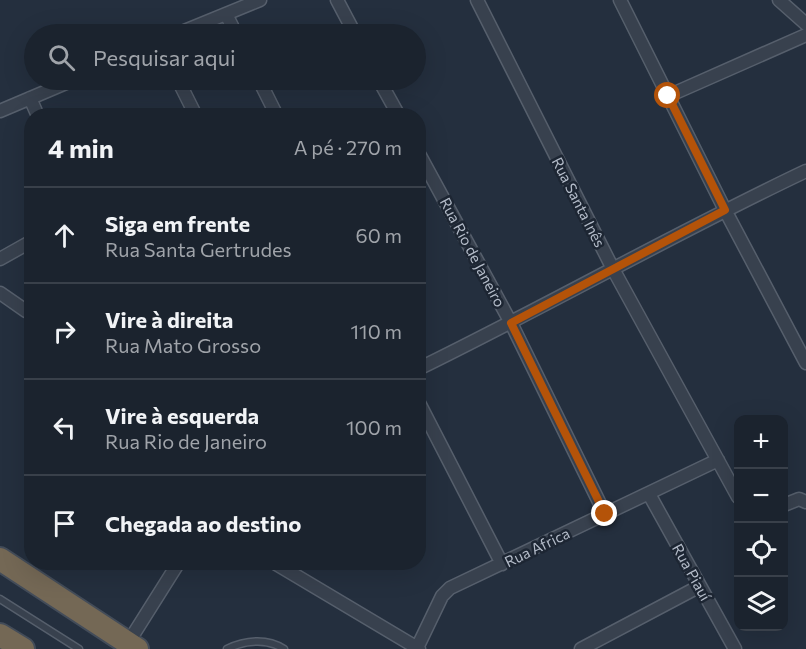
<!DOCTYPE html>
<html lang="pt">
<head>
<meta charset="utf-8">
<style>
	:root { --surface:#1b232e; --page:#242b36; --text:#f1f3f6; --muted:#a0a4aa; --line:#39404a }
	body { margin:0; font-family:Commissioner,sans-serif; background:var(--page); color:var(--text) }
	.controls { position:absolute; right:18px; bottom:18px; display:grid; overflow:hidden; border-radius:12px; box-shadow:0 6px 24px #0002 }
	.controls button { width:54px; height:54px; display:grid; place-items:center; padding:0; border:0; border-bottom:2px solid var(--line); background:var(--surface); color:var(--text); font:30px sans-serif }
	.stop { position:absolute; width:18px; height:18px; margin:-14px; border:4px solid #b45309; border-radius:50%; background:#fff }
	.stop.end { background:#b45309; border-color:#fff; box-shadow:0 2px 6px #0008 }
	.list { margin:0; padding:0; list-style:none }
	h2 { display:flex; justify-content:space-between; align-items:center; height:78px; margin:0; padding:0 24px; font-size:26px }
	h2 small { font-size:20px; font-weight:400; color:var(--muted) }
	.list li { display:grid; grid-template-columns:39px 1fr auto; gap:18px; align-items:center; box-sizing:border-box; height:96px; padding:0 24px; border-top:2px solid var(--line) }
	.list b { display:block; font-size:22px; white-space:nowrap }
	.list p { margin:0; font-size:20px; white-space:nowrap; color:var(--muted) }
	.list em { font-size:20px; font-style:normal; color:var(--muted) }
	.icon { flex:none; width:33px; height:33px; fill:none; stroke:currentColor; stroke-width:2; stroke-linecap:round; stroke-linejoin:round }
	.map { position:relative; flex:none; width:806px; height:649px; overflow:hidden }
	.search { position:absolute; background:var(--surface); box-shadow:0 6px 24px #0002; left:24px; top:24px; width:402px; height:66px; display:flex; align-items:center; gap:15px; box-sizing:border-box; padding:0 21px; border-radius:33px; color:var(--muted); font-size:22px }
	.panel { position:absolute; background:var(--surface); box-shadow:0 6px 24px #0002; left:24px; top:108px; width:402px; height:462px; border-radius:24px }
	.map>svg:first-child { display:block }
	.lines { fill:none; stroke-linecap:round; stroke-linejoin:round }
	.lane-casing { stroke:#565f6c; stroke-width:9 }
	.street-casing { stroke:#565f6c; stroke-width:15 }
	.highway-casing { stroke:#434c59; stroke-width:26 }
	.lane { stroke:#38414e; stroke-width:6 }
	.street { stroke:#38414e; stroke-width:12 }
	.highway { stroke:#746855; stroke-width:22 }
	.route { stroke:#b45309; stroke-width:8 }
	.labels { text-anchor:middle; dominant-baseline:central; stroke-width:5; stroke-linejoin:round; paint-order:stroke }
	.street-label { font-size:15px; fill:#b4bcc9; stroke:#1d2633 }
</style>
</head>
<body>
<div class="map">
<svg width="806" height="649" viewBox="0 0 806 649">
	<rect width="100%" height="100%" fill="#242f3e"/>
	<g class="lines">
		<!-- lane casing -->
		<g class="lane-casing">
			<path id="lane" d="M 0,599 L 79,649
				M 227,649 C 245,640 267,638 284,649"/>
		</g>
		<!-- street casing -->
		<g class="street-casing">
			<path id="street" d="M 337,0 L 355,34
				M 477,0 L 613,269 L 738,497
				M 620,0 L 725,210 L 806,363
				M 779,0 L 806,24
				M 226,14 L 236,34
				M 177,34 L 260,0
				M 178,80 L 196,116
				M 259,80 L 277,116
				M 379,80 L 399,116
				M 668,96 L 806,35
				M 30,98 L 38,116
				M 0,111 L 73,80
				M 418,152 L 511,323 L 605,514
				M 0,259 L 32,241
				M 0,293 L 26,311
				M 418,369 C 549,305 675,233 806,171
				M 418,401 L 502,564
				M 649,494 L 735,649
				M 784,505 L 799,499 L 806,502
				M 273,562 L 419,649
				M 128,643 L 179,562
				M 417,648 L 442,596 L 450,588 L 718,460
				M 581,649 L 700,586"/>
		</g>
		<!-- highway casing -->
		<g class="highway-casing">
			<path id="highway" d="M 0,559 L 137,649
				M 0,635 L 23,649"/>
		</g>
		<!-- lane -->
		<use href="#lane" class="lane"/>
		<!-- street -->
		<use href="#street" class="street"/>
		<!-- highway -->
		<use href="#highway" class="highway"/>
	</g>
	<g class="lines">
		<!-- route -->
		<path class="route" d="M 605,514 L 511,323 L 725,210 L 668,96"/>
	</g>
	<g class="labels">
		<!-- street labels -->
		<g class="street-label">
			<text transform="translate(579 202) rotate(63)">Rua Santa Inês</text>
			<text transform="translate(473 252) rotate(62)">Rua Rio de Janeiro</text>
			<text transform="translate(537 547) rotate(-26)">Rua Africa</text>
			<text transform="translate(692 572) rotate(61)">Rua Piauí</text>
		</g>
	</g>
</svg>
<div class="controls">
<button>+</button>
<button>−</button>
<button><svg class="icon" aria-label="locate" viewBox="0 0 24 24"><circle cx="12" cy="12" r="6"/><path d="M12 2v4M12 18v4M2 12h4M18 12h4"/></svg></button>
<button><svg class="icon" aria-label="layers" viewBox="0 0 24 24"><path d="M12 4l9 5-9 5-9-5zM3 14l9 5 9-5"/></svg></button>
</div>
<div class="stop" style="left:668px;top:96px"></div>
<div class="stop end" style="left:605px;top:514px"></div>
<div class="search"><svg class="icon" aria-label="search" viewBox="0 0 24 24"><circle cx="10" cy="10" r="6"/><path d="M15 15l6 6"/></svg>Pesquisar aqui</div>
<section class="panel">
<h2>4 min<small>A pé · 270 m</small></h2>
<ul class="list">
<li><svg class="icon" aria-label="ahead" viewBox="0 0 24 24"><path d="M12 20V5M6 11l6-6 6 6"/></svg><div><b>Siga em frente</b><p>Rua Santa Gertrudes</p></div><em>60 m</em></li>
<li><svg class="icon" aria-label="right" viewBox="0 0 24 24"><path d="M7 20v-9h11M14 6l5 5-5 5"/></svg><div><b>Vire à direita</b><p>Rua Mato Grosso</p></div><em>110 m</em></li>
<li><svg class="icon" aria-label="left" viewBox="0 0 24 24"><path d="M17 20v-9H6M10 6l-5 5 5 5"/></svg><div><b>Vire à esquerda</b><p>Rua Rio de Janeiro</p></div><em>100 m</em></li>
<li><svg class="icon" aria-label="arrive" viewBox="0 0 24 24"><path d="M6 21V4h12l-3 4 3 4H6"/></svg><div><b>Chegada ao destino</b></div></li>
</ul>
</section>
</div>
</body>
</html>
